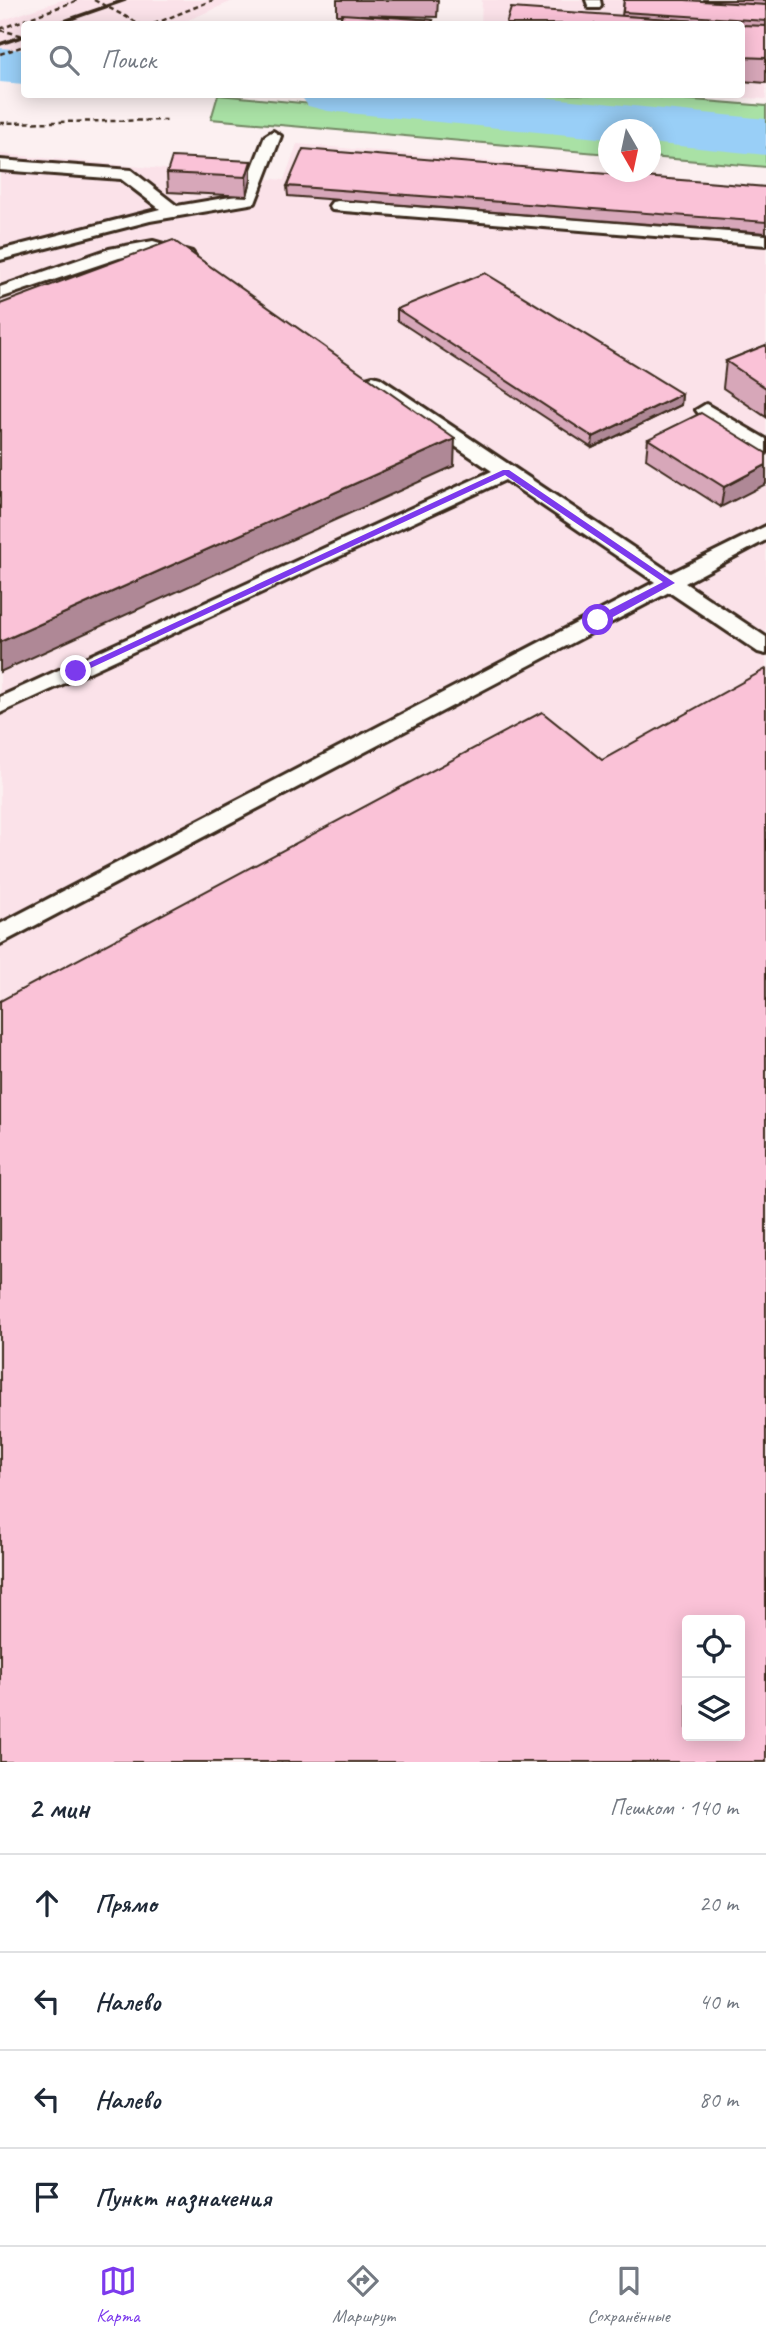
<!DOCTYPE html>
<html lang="ru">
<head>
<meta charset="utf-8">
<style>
	:root { --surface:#fff; --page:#f6f6f7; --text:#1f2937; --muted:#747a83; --line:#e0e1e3; --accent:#7c3aed }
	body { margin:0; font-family:Caveat,sans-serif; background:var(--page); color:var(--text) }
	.controls { position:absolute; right:21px; bottom:21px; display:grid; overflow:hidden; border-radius:7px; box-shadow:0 4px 18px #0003 }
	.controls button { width:63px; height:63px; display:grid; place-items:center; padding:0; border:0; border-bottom:2px solid var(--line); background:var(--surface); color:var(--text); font:35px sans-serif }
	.compass { position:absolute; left:598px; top:119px; width:63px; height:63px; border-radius:50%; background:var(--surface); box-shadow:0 4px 18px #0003; rotate:171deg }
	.stop { position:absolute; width:21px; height:21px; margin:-16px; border:5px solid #7c3aed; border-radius:50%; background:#fff }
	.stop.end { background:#7c3aed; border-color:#fff; box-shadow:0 2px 7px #0008 }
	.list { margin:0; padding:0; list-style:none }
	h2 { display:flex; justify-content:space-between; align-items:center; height:91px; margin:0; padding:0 28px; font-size:30px }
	h2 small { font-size:23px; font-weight:400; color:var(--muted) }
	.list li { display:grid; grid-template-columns:46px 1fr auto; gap:21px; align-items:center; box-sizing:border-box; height:98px; padding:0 28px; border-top:2px solid var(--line) }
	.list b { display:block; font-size:26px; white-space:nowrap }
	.list em { font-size:23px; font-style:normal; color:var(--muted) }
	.icon { flex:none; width:38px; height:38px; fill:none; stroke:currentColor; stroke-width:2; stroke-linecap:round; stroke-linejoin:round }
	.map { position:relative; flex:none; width:766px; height:1762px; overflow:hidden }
	.search { position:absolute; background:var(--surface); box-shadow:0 4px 18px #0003; left:21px; right:21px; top:21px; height:77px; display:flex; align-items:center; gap:18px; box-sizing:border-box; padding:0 24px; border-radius:7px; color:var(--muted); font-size:26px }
	.sheet { height:483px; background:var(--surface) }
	nav { display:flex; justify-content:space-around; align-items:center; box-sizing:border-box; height:98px; border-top:2px solid var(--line); background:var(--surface); font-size:19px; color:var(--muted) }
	nav a { display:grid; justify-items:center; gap:4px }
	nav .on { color:var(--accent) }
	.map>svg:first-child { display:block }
	.built { fill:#fbe2e9; fill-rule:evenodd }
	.green { fill:#a9e1a5; stroke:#728662; stroke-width:2 }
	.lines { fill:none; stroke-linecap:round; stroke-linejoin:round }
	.river { fill:#99cff7; fill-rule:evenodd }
	.service-casing { stroke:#3b2a1e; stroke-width:6 }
	.path { stroke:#3b2a1e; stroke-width:2.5; stroke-dasharray:5 3.5; stroke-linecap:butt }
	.service { fill:#fdfcf7; fill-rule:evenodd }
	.rail { stroke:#3b2a1e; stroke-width:3.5 }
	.wall { fill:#d7a7b9; stroke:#3b2a1e; stroke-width:2 }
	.shaded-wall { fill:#af8896; stroke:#3b2a1e; stroke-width:2 }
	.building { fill:#fac2d7; stroke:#3b2a1e; stroke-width:2; fill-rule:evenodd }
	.route { fill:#7c3aed }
</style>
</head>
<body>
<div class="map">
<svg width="766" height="1762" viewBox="0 0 766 1762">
	<rect width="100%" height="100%" fill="#fcf0f1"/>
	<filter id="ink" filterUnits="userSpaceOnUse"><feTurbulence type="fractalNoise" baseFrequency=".0143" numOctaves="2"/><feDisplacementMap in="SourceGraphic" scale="14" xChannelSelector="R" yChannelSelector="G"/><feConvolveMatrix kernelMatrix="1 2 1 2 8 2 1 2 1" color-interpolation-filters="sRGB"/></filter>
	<g filter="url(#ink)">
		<!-- built -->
		<path class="built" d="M 62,0 L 235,0 L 179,24 L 24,24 L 24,71 L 0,78 L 0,21 Z
			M 482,0 L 766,0 L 766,99 L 692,95 L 742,94 L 742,24 L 481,24 Z
			M 297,144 L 766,186 L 766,1762 L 0,1762 L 0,154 L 284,180 ZM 687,1620 L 740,1620 L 740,1736 L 687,1736 Z"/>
		<!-- green -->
		<path class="green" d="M 621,94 L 766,106 L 766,133 L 372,95 Z
			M 218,95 L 608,132 L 608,154 L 211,119 Z
			M 651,136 L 766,147 L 766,167 L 651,157 Z"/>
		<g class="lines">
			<!-- river -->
			<path class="river" d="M 0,48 L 24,50 L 24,84 L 0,82 Z
				M 300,94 L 511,94 L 766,119 L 766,155 L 650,143 L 650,130 L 608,130 L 608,139 L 328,111 L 308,106 Z"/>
			<!-- service casing -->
			<g class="service-casing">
				<path id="service" d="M 586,0 L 600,0 L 601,5 L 599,8 L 589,8 Z
					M 273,131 L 281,136 L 255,203 L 150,221 L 0,260 L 0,250 L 160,209 L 121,179 L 0,170 L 0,160 L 131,170 L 177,206 L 242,195 L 265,136 Z
					M 338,201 L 766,235 L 766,245 L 332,210 L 329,206 L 332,202 Z
					M 153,241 L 192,252 L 195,256 L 186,261 L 152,251 L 119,258 L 0,298 L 0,287 L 109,249 Z
					M 373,376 L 380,378 L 671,573 L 766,526 L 766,540 L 685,583 L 766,637 L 766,654 L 758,652 L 669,592 L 0,944 L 0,924 L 655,582 L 505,480 L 0,713 L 0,697 L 492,471 L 366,386 L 364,382 L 366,378 Z
					M 706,404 L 766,439 L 766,453 L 699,414 L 696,410 Z"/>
			</g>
			<!-- path -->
			<path class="path" d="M 94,0 L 140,24
				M 154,24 L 213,0
				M 0,29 L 78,0
				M 0,30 L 24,36
				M 0,54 L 24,46
				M 0,123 L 167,120"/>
			<!-- service -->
			<use href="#service" class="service"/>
			<!-- rail -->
			<path class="rail" d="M 56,24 L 125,0
				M 0,44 L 24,36"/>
		</g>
		<!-- wall -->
		<path class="wall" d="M 337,0 L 438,0 L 437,17 L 360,15 L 433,20 L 433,24 L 339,24 L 342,15 L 337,15 Z
			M 624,0 L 705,1 L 704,0 L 766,0 L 766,83 L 741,81 L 741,24 L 622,16 Z
			M 251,161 L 251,180 L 247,196 L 168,192 L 167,173 Z
			M 287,186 L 766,187 L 766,233 L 288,196 Z
			M 397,309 L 682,394 L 681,405 L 592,448 L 397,320 Z
			M 766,345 L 766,417 L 723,388 L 726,361 Z
			M 648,439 L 766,453 L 721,507 L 646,459 Z"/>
		<!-- shaded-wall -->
		<path class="shaded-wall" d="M 251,161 L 251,180 L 247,196 L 246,177 Z
			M 682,394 L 681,405 L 592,448 L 593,437 Z
			M 455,439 L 454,466 L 0,672 L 0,642 Z
			M 766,465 L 766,484 L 721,507 L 724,487 Z"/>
		<!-- building -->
		<path class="building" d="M 624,0 L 685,0 L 766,5 L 766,21 L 623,12 Z
			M 511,8 L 739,24 L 506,24 Z
			M 342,14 L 433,20 L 431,24 L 339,24 Z
			M 741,25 L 766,26 L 766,58 L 741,57 Z
			M 303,149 L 766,187 L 766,222 L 287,186 Z
			M 172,157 L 251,161 L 246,177 L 167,173 Z
			M 173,240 L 455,439 L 0,642 L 0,304 Z
			M 485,273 L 682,394 L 593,437 L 397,309 Z
			M 766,345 L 766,388 L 726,361 Z
			M 701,413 L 766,453 L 766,465 L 724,487 L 648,439 Z
			M 766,669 L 766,1762 L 0,1762 L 0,1001 L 542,712 L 602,760 ZM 687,1620 L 740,1620 L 740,1736 L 687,1736 Z"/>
	</g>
	<!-- route -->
	<path class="route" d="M 503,470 L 509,470 L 675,583 L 602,623 L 594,623 L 594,618 L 663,582 L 505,475 L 80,673 L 71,671 Z"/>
</svg>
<div class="controls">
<button><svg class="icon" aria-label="locate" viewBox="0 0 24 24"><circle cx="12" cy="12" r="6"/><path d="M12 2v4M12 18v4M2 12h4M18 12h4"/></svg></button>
<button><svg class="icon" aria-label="layers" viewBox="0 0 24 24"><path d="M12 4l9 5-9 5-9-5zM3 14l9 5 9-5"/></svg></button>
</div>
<svg class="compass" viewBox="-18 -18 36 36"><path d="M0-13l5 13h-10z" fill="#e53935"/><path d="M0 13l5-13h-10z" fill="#747a83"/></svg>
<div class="stop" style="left:598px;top:620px"></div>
<div class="stop end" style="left:76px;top:671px"></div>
<div class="search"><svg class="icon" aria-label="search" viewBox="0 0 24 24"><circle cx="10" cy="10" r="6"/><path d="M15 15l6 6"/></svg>Поиск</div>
</div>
<section class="sheet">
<h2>2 мин<small>Пешком · 140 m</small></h2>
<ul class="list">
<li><svg class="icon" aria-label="ahead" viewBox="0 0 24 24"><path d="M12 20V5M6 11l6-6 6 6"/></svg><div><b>Прямо</b></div><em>20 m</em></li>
<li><svg class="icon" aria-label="left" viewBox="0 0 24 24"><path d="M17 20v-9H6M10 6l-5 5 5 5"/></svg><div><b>Налево</b></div><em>40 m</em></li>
<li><svg class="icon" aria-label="left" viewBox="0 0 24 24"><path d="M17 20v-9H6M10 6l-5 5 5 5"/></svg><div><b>Налево</b></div><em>80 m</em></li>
<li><svg class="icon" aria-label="arrive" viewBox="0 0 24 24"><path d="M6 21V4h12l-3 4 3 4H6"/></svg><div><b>Пункт назначения</b></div></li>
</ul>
</section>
<nav>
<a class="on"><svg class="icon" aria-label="map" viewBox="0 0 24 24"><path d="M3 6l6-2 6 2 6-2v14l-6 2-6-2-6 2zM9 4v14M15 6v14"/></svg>Карта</a>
<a><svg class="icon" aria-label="directions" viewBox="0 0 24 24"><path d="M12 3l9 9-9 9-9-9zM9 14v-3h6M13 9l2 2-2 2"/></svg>Маршрут</a>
<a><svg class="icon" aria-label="saved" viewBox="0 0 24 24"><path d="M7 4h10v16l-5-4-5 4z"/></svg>Сохранённые</a>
</nav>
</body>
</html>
